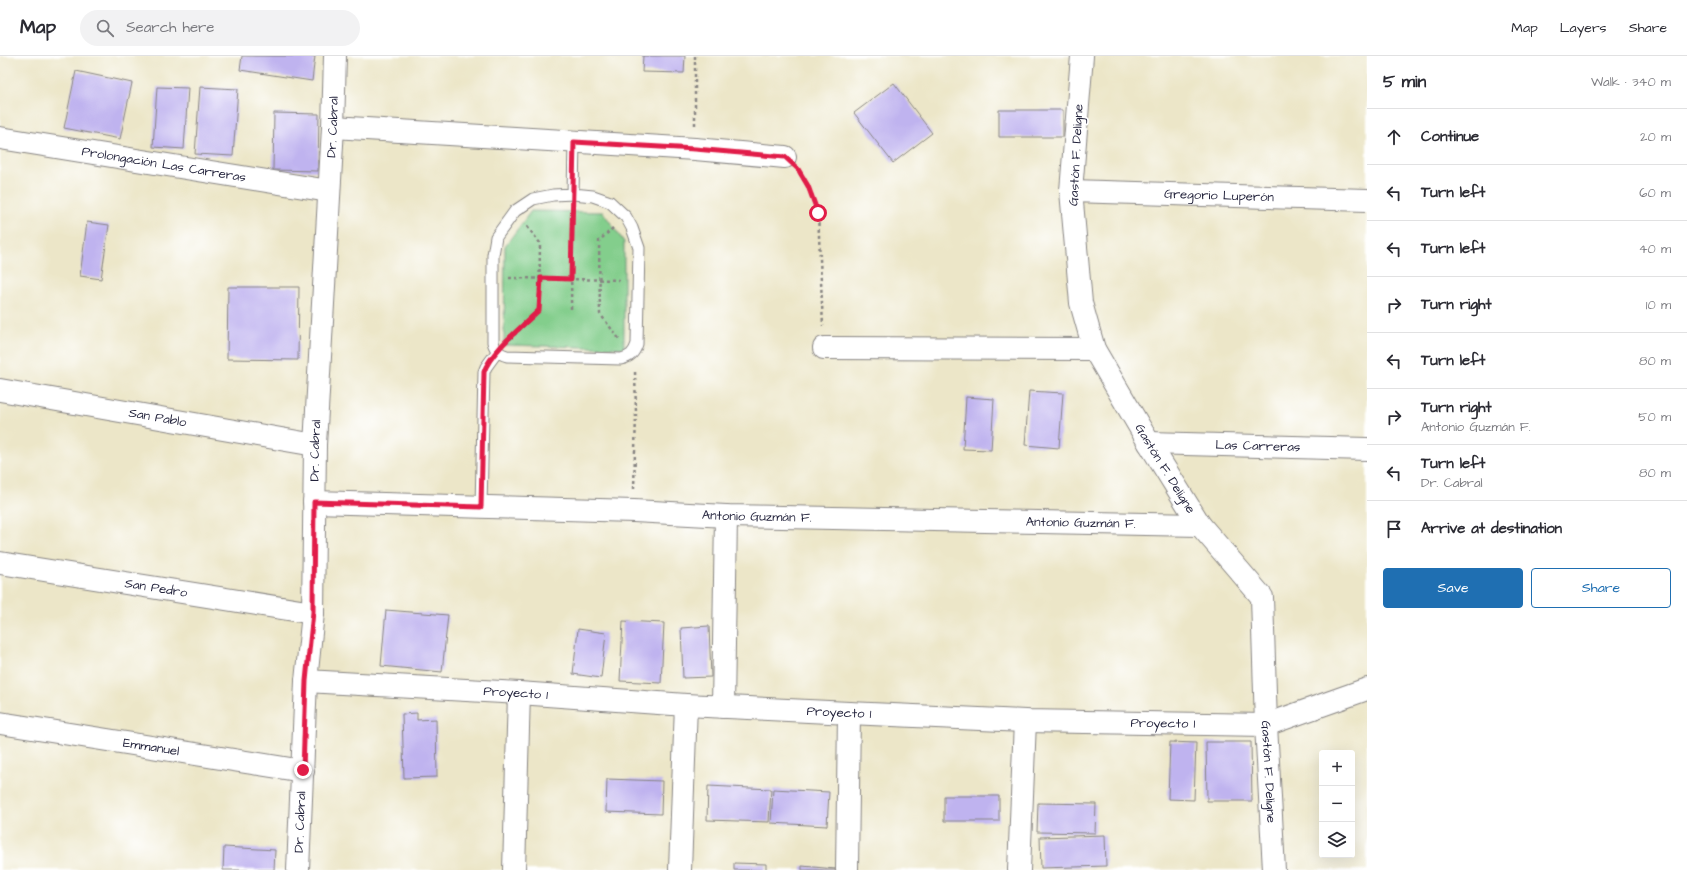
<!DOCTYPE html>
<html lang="en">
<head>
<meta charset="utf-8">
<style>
	:root { --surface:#fff; --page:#f2f2f3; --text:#2b2b33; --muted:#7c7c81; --line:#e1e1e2; --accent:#1f6fb2 }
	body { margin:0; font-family:"Architects Daughter",sans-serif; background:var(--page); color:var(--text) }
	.controls { position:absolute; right:12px; bottom:12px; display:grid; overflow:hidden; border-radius:4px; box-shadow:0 4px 16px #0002 }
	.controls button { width:36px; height:36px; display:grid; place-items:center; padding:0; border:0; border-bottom:1px solid var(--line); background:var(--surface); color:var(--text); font:20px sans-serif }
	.stop { position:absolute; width:12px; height:12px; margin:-9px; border:3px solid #e11d48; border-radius:50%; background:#fff }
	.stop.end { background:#e11d48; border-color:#fff; box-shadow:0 1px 4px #0008 }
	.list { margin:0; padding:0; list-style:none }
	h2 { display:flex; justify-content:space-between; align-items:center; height:52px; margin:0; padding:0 16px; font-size:17px }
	h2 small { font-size:13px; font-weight:400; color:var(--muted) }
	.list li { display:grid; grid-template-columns:26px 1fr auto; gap:12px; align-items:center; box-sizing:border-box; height:56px; padding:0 16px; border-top:1px solid var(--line) }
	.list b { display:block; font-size:15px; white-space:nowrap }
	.list p { margin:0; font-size:13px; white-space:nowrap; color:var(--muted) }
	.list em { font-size:13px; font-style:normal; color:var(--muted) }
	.actions { display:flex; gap:8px; padding:12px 16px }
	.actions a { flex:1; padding:9px 0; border:1px solid var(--accent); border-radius:4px; text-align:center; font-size:14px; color:var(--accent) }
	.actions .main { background:var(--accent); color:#fff }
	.icon { flex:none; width:22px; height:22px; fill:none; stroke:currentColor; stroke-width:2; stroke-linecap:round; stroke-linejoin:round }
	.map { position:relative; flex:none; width:1367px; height:814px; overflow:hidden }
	header { display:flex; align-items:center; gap:24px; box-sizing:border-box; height:56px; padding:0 20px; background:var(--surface); border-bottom:1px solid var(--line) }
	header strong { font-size:19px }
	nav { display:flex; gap:22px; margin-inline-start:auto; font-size:14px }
	.search { width:280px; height:36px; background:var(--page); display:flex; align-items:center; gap:10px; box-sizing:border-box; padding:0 14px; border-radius:22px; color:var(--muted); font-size:15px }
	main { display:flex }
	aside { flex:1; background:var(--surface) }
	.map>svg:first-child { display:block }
	.green { fill:#83ce8c; stroke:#527864 }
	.building { fill:#bfb3ef }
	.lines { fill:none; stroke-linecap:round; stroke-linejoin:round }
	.service-casing { stroke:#878482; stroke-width:13 }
	.minor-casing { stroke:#878482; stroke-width:24 }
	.tertiary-casing { stroke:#878482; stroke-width:24 }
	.path { stroke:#878482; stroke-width:2.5; stroke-dasharray:3 3; stroke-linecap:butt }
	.service { stroke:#fff; stroke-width:11 }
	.minor { stroke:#fff; stroke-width:22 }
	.tertiary { stroke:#fff; stroke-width:22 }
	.route { stroke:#e11d48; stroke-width:5 }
	.labels { text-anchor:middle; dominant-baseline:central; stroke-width:3.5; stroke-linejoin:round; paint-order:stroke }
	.street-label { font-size:13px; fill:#22223b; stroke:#fff }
</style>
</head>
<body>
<header>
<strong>Map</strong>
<div class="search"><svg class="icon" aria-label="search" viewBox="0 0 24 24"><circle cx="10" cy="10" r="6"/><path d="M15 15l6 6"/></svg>Search here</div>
<nav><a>Map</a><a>Layers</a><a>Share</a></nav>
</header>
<main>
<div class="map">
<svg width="1367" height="814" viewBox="0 0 1367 814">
	<rect width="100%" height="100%" fill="#fff"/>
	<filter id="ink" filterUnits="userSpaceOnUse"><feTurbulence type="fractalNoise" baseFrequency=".025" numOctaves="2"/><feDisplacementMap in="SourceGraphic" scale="8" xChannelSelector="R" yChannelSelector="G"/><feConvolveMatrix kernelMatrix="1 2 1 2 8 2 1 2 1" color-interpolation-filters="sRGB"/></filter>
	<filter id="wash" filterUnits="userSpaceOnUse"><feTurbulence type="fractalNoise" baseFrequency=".012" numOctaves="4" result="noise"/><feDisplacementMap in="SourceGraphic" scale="16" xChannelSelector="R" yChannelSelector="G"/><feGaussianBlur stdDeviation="0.9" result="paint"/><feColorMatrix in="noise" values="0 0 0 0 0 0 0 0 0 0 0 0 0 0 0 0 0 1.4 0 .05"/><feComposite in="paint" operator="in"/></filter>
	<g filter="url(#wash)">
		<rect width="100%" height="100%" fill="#ece6c8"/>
		<!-- green -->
		<path class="green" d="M 531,155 L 603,156 L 624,186 L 624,292 L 504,289 L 505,190 Z"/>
		<g id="blocks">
			<!-- building -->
			<path class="building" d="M 242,0 L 315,0 L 312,25 L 240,14 Z
				M 643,0 L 685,0 L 684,17 L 642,16 Z
				M 76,15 L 132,27 L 120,83 L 64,72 Z
				M 894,27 L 932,77 L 893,107 L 854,57 Z
				M 157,31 L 188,32 L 184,93 L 153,91 Z
				M 200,31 L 238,33 L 233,100 L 195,98 Z
				M 999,54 L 1063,54 L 1063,81 L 999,81 Z
				M 274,57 L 319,58 L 318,115 L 273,114 Z
				M 87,166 L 109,169 L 101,223 L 80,220 Z
				M 228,231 L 299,231 L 298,304 L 227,303 Z
				M 1029,335 L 1063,337 L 1059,392 L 1025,389 Z
				M 966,341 L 994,343 L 991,394 L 963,393 Z
				M 386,554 L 448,559 L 442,616 L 381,610 Z
				M 623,565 L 664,567 L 661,627 L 620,625 Z
				M 709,570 L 711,621 L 683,622 L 681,572 Z
				M 578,573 L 606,577 L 601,622 L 573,618 Z
				M 417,657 L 417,664 L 436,663 L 437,721 L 404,722 L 402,658 Z
				M 1170,686 L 1196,687 L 1194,744 L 1168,743 Z
				M 1206,686 L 1251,686 L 1252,745 L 1207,745 Z
				M 607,723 L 662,725 L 661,758 L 606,756 Z
				M 708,730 L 771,733 L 769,766 L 707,764 Z
				M 773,733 L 829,736 L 827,770 L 771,767 Z
				M 944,740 L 999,740 L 999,765 L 944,765 Z
				M 1038,747 L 1096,748 L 1095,777 L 1037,776 Z
				M 1105,779 L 1106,810 L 1041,812 L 1040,781 Z
				M 224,791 L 275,794 L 274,814 L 223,814 Z
				M 734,807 L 766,808 L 766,814 L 734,814 Z
				M 802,810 L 836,813 L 836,814 L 802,814 Z"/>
		</g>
	</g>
	<g filter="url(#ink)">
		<use href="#blocks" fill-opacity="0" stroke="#878482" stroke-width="1"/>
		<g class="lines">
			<!-- service casing -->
			<g class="service-casing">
				<path id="service" d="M 573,138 L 593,140 L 610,146 L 626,161 L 632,172 L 639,192 L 637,288 C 634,297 630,301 621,303 L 507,300 C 499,298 495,294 493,286 L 493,199 L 496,181 L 515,155 L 533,143 L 553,139 Z
					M 573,138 L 574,86
					M 481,451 L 484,316 L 486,311 L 497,296"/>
			</g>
			<!-- minor casing -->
			<g class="minor-casing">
				<g id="minor">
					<path id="s1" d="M 1082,0 L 1071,135 L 1081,247 L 1094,293 L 1149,387 L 1200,469 L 1262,541 L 1266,669 L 1274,814"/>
					<path d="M 333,71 L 695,93 L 785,101"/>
					<path id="s2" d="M 0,82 L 329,135"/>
					<path id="s3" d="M 1071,135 L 1367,144"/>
					<path d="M 824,292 L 1094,293"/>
					<path id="s4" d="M 0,334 L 315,389"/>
					<path id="s5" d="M 1149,387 L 1367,393"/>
					<path id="s6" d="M 314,446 L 634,455 L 726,460 L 1200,469"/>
					<path id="s7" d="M 0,507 L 313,557"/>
					<path id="s8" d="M 306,625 L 519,637 L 686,649 L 849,657 L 1025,665 L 1266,669 L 1367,633"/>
					<path d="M 723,651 L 726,460"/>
					<path id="s9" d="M 0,667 L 303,715"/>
					<path d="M 514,814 L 519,637"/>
					<path d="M 680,814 L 686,649"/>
					<path d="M 847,814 L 849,657"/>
					<path d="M 1019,814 L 1025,665"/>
				</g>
			</g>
			<!-- tertiary casing -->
			<g class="tertiary-casing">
				<g id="tertiary">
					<path id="s10" d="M 298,814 L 306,625 L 313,557 L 315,389 L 333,71 L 335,0"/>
				</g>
			</g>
			<!-- path -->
			<path class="path" d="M 695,0 L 695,71
				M 800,117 L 808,130 L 818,157 L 823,270
				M 613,172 L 599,185 L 600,258 L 620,284
				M 509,222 L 622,224
				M 571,253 L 572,155
				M 510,283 L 539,254 L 540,187 L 525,168
				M 634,433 L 636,357 L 635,315"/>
			<!-- service -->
			<use href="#service" class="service"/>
			<!-- minor -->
			<use href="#minor" class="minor"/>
			<!-- tertiary -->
			<use href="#tertiary" class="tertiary"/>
		</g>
	</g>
	<g class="lines" filter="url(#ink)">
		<!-- route -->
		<path class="route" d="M 303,714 L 306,625 L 313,556 L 314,446 L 481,451 L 484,316 C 490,296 524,269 539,254 L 541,222 L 571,223 L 574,86 L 695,93 L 785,101 L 798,113 L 808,130 L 818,157"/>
	</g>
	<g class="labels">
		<!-- street labels -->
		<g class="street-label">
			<text stroke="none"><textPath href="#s10" startOffset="744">Dr. Cabral</textPath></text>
			<text transform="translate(1076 99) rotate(-87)">Gastón F. Deligne</text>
			<text stroke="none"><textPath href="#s2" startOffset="166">Prolongación Las Carreras</textPath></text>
			<text stroke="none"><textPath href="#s3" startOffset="148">Gregorio Luperón</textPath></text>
			<text stroke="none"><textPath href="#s4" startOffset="160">San Pablo</textPath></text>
			<text stroke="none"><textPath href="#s5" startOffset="109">Las Carreras</textPath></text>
			<text stroke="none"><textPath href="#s10" startOffset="420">Dr. Cabral</textPath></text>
			<text stroke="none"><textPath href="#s1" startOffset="435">Gastón F. Deligne</textPath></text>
			<text stroke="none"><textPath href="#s6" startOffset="443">Antonio Guzmán F.</textPath></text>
			<text stroke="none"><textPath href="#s6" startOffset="767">Antonio Guzmán F.</textPath></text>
			<text stroke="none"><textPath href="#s7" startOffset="158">San Pedro</textPath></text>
			<text stroke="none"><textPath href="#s8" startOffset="210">Proyecto 1</textPath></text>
			<text stroke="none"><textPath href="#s8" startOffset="534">Proyecto 1</textPath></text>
			<text stroke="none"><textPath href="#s8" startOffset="858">Proyecto 1</textPath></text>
			<text stroke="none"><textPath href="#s9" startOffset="153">Emmanuel</textPath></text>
			<text stroke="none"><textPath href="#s1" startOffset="771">Gastón F. Deligne</textPath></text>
			<text stroke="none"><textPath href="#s10" startOffset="48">Dr. Cabral</textPath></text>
		</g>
	</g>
</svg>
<div class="controls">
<button>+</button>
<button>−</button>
<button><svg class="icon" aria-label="layers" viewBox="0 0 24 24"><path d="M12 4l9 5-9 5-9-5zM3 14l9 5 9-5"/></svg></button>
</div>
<div class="stop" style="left:818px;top:157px"></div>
<div class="stop end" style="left:303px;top:714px"></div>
</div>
<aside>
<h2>5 min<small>Walk · 340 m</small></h2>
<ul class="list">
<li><svg class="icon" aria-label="ahead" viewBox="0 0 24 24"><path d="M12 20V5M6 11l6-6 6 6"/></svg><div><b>Continue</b></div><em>20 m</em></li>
<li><svg class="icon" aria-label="left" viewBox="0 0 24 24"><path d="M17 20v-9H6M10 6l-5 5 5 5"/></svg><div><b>Turn left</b></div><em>60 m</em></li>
<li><svg class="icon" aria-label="left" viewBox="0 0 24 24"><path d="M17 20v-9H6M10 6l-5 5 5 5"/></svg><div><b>Turn left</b></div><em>40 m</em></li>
<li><svg class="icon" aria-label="right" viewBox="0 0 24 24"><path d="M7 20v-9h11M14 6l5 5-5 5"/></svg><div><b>Turn right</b></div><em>10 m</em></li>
<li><svg class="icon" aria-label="left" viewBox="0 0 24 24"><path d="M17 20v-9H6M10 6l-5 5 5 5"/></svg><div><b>Turn left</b></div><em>80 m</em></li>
<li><svg class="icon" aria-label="right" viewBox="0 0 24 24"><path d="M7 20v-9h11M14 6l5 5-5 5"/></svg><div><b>Turn right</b><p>Antonio Guzmán F.</p></div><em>50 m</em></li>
<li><svg class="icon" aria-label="left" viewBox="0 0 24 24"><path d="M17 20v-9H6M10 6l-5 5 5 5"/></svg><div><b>Turn left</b><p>Dr. Cabral</p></div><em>80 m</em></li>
<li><svg class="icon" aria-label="arrive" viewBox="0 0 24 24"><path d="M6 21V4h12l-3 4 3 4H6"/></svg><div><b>Arrive at destination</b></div></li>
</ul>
<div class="actions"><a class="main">Save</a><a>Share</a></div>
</aside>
</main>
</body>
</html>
